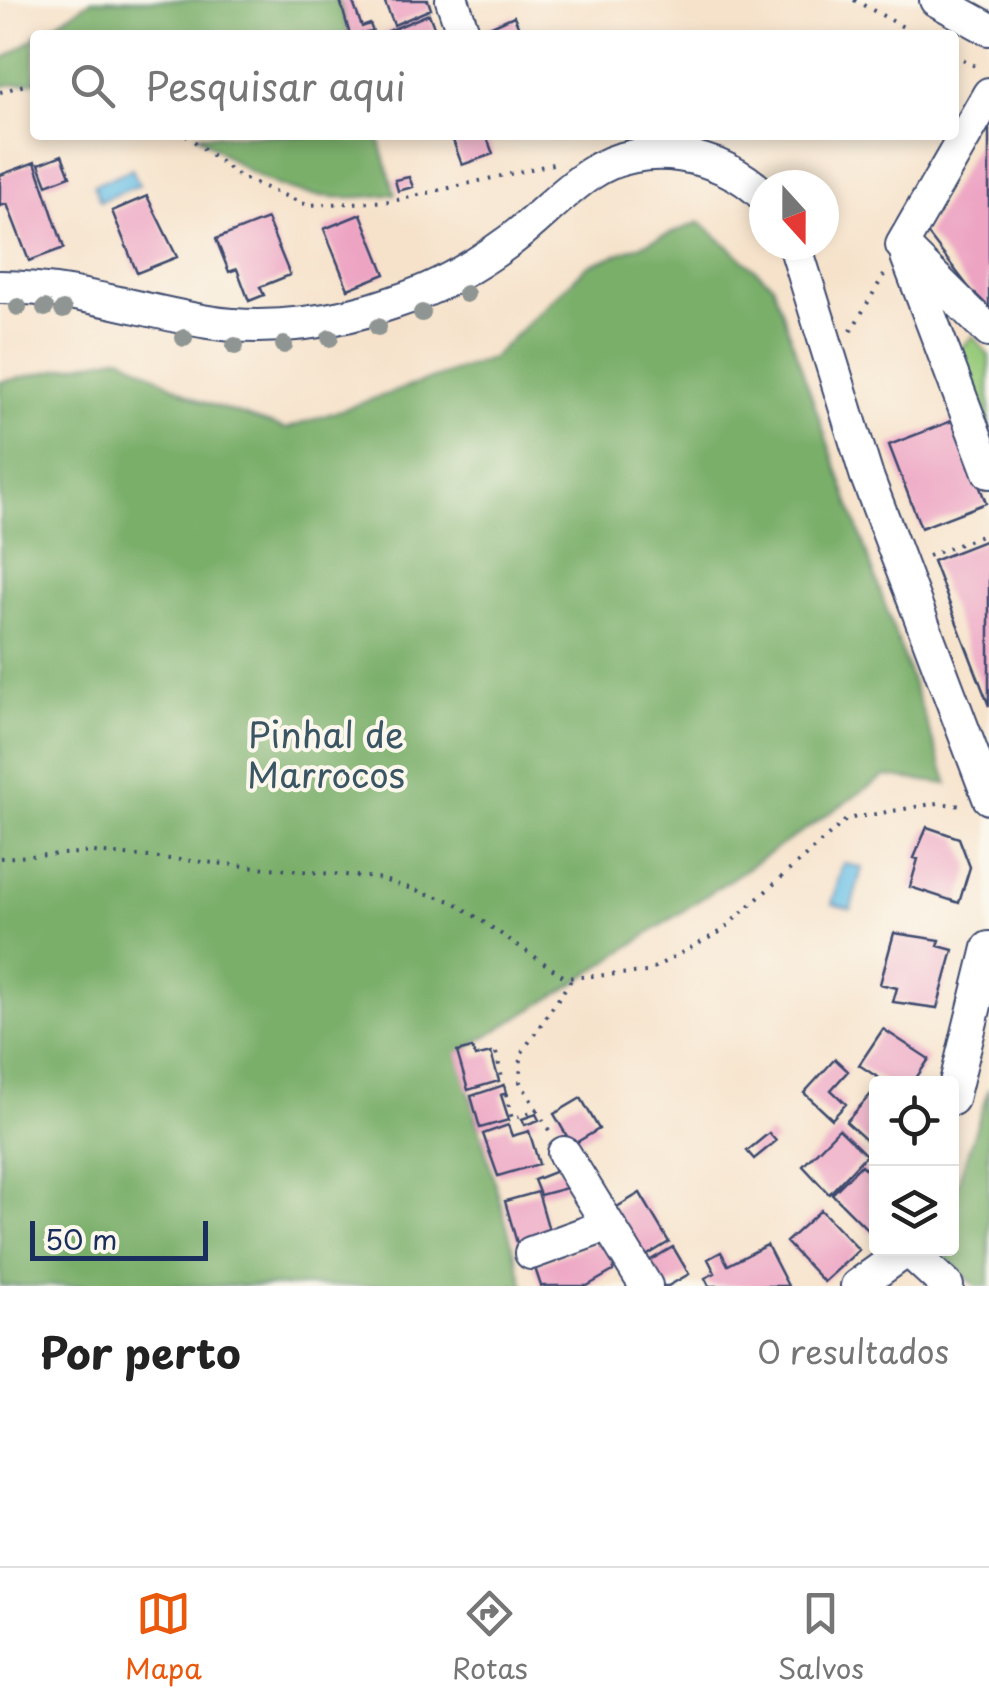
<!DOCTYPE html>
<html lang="pt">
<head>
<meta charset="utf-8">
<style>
	:root { --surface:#fff; --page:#f2f2f2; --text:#222; --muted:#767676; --line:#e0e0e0; --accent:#ea580c }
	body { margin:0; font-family:"Playpen Sans",sans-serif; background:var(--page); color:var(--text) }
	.controls { position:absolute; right:30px; bottom:30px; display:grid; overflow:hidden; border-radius:10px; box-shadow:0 5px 15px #0003 }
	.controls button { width:90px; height:90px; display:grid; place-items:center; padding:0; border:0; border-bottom:2px solid var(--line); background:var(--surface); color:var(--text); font:50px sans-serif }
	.compass { position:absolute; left:749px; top:170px; width:90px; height:90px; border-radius:50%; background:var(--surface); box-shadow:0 5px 15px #0003; rotate:159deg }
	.scale { position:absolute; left:30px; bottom:25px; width:178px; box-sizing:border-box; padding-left:10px; border:5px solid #1b2f5e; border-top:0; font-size:28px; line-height:35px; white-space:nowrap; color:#1b2f5e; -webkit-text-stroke:8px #fbf7ec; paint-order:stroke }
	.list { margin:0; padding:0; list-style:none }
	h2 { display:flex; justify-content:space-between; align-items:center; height:130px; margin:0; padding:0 40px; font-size:42px }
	h2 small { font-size:32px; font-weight:400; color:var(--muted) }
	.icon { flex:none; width:55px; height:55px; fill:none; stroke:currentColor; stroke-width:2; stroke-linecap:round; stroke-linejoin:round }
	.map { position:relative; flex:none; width:989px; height:1286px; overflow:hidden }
	.search { position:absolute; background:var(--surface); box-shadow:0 5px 15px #0003; left:30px; right:30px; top:30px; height:110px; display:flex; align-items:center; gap:25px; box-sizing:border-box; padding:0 35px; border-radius:10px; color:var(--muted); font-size:38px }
	.sheet { height:280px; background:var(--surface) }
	nav { display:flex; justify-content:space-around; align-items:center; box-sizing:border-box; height:140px; border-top:2px solid var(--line); background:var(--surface); font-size:28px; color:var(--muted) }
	nav a { display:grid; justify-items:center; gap:5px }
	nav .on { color:var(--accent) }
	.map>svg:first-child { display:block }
	.green { fill:#99cb7b; stroke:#5a7d6c; stroke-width:2.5 }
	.forest { fill:#7aaf6b; stroke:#4a6f64; stroke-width:2.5 }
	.water { fill:#69c0e6; stroke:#4278a2; stroke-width:2.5 }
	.building { fill:#eda4c3 }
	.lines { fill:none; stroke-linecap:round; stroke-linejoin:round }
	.minor-casing { stroke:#3c4a6e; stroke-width:36 }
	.path { stroke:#3c4a6e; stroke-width:4; stroke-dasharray:2.5 8; stroke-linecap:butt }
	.minor { stroke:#fff; stroke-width:32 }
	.tree { fill:#8f9592 }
	.labels { text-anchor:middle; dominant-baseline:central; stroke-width:8; stroke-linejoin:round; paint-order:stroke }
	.park-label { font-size:35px; fill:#3a5665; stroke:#fbf7ec }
</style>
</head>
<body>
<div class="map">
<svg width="989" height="1286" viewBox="0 0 989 1286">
	<rect width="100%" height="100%" fill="#fbf7ec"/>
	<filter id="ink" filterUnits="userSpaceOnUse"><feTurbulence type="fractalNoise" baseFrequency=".01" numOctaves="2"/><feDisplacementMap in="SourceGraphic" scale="20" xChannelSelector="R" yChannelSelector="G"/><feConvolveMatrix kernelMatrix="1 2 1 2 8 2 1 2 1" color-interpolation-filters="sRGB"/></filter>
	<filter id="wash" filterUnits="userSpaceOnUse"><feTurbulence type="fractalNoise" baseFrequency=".0048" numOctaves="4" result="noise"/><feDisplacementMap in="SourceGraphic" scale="40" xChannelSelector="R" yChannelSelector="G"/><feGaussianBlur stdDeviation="2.25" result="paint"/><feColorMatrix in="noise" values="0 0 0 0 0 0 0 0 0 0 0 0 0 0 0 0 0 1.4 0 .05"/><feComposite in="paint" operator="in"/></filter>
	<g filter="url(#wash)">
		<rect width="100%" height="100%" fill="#f6e2ca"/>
		<!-- green -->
		<path class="green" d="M 973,336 L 989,356 L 989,429 L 960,350 Z"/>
		<!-- forest -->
		<path class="forest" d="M 92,0 L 339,0 L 349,35 L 35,35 L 35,82 L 0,86 L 0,61 Z
			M 198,135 L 378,135 L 395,194 C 306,205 268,190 198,135 Z
			M 700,222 L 772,284 L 948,784 L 885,776 L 563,991 L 458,1053 L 524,1286 L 0,1286 L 0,382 L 121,356 L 200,401 L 286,429 L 492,358 L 587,266 Z
			M 989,1088 L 989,1286 L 976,1286 L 936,1249 L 952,1248 L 952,1200 Z"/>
		<!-- water -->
		<path class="water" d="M 132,169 L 139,185 L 100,201 L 94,185 Z
			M 843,863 L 862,868 L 851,909 L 832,904 Z"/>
		<g id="blocks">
			<!-- building -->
			<path class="building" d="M 340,0 L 352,0 L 362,27 L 370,24 L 373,32 L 350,35 Z
				M 384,0 L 428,0 L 431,9 L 394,25 Z
				M 429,14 L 437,35 L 379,35 Z
				M 514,16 L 522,35 L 479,35 L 478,32 Z
				M 989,123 L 989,314 L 927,233 Z
				M 451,135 L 486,135 L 493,154 L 462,165 Z
				M 62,155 L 70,176 L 47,185 L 39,164 Z
				M 35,162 L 64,248 L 29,261 L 7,204 L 0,206 L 0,175 Z
				M 409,177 L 413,187 L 398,191 L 395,180 Z
				M 147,196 L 177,257 L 137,273 L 112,211 Z
				M 361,214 L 385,274 L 348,289 L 324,229 Z
				M 267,219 L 290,275 L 260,287 L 264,295 L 249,301 L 237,269 L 229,272 L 216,239 Z
				M 954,420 L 986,503 L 921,528 L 889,445 Z
				M 989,539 L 989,706 L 933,561 Z
				M 927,827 L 959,838 L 970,867 L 959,903 L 910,887 L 918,859 L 914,858 Z
				M 894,933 L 940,940 L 938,946 L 953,950 L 937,1008 L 893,1002 L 897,988 L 880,984 Z
				M 883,1029 L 929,1059 L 912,1084 L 888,1084 L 859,1065 Z
				M 472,1048 L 475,1057 L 491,1053 L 499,1081 L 468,1090 L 457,1052 Z
				M 835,1059 L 848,1071 L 831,1090 L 846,1104 L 832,1119 L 804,1093 Z
				M 504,1085 L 506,1093 L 501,1095 L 509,1120 L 480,1128 L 471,1096 Z
				M 872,1093 L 876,1097 L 876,1149 L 846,1122 Z
				M 581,1098 L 599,1129 L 572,1145 L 554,1114 Z
				M 536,1114 L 539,1120 L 525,1125 L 522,1119 Z
				M 508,1125 L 512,1136 L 529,1131 L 539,1164 L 498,1176 L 483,1134 Z
				M 839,1129 L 866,1155 L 829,1194 L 803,1166 Z
				M 769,1133 L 776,1141 L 754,1159 L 747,1151 Z
				M 861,1165 L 876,1179 L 876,1228 L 871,1233 L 832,1194 Z
				M 567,1167 L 578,1185 L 540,1195 L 534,1180 Z
				M 538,1192 L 550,1234 L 517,1243 L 505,1201 Z
				M 640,1193 L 669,1242 L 641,1259 L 612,1210 Z
				M 821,1210 L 859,1250 L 824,1282 L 786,1242 Z
				M 601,1241 L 614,1265 L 613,1271 L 587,1286 L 541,1286 L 534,1265 Z
				M 767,1245 L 788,1286 L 709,1286 L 705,1278 L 715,1273 L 708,1259 L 721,1252 L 728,1265 Z
				M 673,1247 L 689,1274 L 668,1286 L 657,1286 L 644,1264 Z"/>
		</g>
	</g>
	<g filter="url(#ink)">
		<use href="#blocks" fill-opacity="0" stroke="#3c4a6e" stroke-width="2.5"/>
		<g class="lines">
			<!-- minor casing -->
			<g class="minor-casing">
				<path id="minor" d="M 452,0 L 464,35
					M 936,0 L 989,29
					M 989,94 L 902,245 L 989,331
					M 795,245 L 866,474 L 989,798
					M 907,256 L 989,472
					M 0,287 C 73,287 138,310 208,322 C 268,332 339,322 395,302 C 436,289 474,267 508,242 C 537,221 561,193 590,174 C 642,138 722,153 764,196
					M 952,1099 L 989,948
					M 564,1153 L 646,1286
					M 909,1251 L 947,1286
					M 531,1253 L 608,1225
					M 857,1286 L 910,1248"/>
			</g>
			<!-- path -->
			<path class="path" d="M 854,0 L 918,35
				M 954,54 L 980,69
				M 0,92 L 35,82
				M 186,135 L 240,177 L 307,205 L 393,201 L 557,163
				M 851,331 L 884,275
				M 928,556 L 989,533
				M 0,858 L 94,852 L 377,878 L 454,902 L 566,978 L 646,972 L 720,932 L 847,819 L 938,803 L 962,806
				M 496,1053 L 512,1119 L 537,1110 L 550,1132
				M 537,1110 L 520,1082 L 521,1054 L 571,980"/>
			<!-- minor -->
			<use href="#minor" class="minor"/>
		</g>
		<!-- trees -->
		<g class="tree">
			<circle cx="466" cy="294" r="9"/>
			<circle cx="18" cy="307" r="9"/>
			<circle cx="45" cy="308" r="9"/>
			<circle cx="63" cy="310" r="9"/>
			<circle cx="422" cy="313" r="9"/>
			<circle cx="378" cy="327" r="9"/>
			<circle cx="184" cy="338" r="9"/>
			<circle cx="330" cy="338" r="9"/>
			<circle cx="284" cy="345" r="9"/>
			<circle cx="235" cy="346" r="9"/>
		</g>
	</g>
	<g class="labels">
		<!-- park labels -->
		<g class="park-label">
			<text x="326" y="733">Pinhal de<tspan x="326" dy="40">Marrocos</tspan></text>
		</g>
	</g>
</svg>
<div class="controls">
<button><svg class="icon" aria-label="locate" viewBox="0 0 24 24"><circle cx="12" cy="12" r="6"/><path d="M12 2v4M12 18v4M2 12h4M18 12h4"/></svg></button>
<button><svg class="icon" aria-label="layers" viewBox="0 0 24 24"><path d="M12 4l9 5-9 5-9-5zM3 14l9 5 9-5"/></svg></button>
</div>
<svg class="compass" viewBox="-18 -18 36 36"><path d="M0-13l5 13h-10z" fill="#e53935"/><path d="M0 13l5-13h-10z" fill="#767676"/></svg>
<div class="scale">50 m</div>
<div class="search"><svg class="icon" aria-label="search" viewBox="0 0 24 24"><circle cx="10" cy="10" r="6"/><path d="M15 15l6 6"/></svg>Pesquisar aqui</div>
</div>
<section class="sheet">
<h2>Por perto<small>0 resultados</small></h2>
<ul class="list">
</ul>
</section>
<nav>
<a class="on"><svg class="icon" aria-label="map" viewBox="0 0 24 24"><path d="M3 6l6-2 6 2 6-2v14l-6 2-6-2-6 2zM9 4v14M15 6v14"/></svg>Mapa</a>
<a><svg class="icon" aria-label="directions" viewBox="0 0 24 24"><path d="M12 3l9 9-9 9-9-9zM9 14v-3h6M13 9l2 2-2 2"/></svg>Rotas</a>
<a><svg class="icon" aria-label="saved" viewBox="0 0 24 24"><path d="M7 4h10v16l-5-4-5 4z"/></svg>Salvos</a>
</nav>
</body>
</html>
